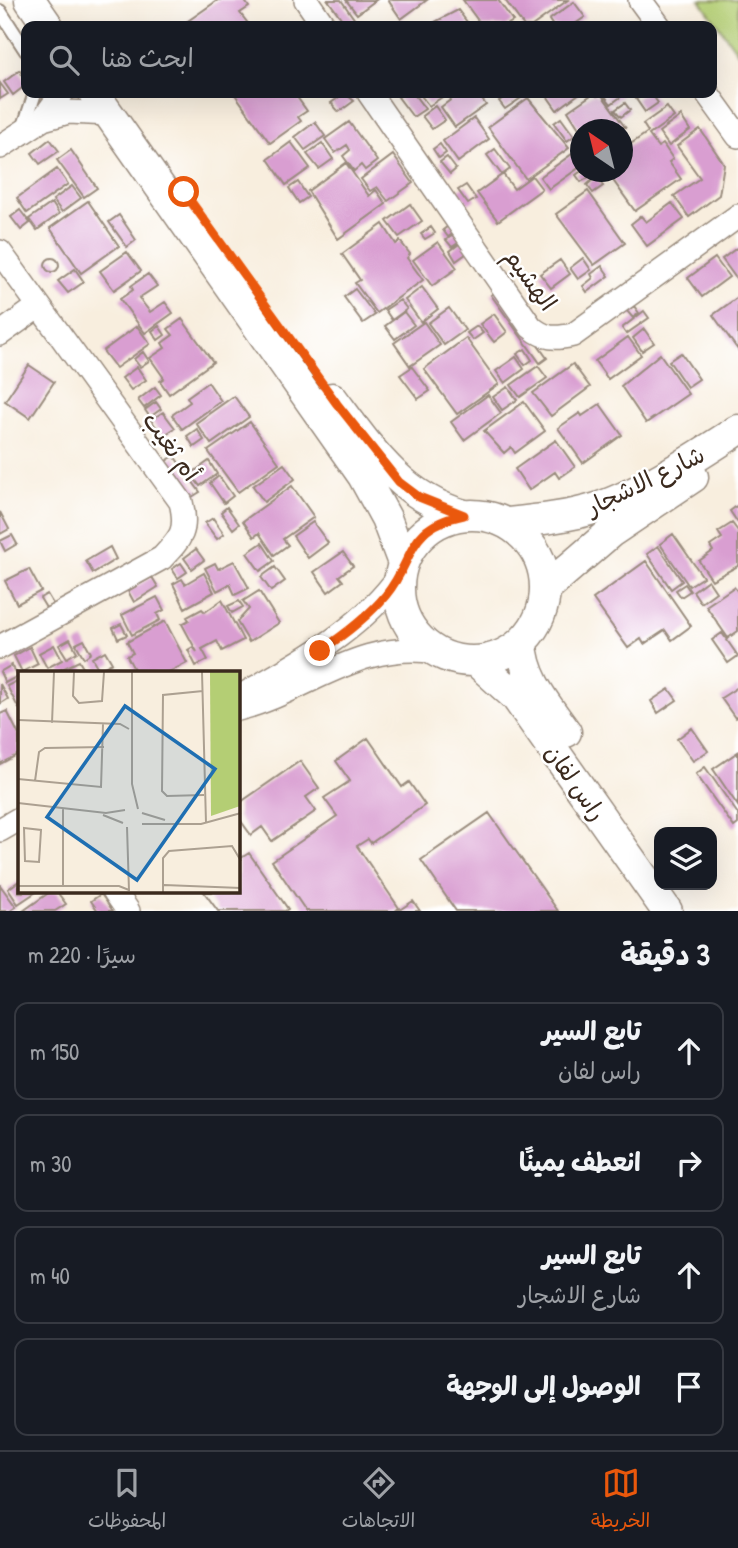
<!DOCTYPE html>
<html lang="ar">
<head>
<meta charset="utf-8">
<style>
	:root { --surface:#171b24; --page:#242831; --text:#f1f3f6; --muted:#9ea1a6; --line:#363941; --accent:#ea580c }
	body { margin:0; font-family:"Patrick Hand","Playpen Sans Arabic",sans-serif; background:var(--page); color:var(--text); direction:rtl }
	.controls { position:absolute; right:21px; bottom:21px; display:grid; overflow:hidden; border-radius:14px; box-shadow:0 7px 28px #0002 }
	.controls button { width:63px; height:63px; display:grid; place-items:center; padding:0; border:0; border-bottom:2px solid var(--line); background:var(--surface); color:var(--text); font:35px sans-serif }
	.compass { position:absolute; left:570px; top:119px; width:63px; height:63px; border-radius:50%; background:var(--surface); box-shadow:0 7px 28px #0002; rotate:325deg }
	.stop { position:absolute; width:21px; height:21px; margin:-16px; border:5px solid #ea580c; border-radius:50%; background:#fff }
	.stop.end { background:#ea580c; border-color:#fff; box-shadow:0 2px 7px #0008 }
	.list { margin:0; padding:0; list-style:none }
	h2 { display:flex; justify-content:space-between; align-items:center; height:91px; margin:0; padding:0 28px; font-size:30px }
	h2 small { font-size:23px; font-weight:400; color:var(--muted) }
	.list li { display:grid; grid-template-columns:46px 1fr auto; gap:21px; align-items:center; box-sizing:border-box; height:98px; margin:0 14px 14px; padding:0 14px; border:2px solid var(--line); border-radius:14px }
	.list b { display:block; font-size:26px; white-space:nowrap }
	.list p { margin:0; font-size:23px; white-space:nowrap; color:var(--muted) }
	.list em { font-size:23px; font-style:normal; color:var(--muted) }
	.icon { flex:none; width:38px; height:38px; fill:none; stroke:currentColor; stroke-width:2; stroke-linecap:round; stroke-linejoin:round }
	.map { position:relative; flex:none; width:738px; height:911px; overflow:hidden; direction:ltr }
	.search { position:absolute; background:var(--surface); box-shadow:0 7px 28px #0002; left:21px; right:21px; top:21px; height:77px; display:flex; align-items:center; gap:18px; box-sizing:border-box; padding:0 24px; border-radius:14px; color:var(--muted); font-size:26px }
	.sheet { height:539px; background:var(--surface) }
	nav { display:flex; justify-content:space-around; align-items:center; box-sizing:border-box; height:98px; border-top:2px solid var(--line); background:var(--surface); font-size:19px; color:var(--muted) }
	nav a { display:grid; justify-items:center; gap:4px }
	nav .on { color:var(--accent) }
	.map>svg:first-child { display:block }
	.green { fill:#b4ce74; stroke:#787c49; stroke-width:2 }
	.building { fill:#d99ed1 }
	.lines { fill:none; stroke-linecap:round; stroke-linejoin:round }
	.service-casing { stroke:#9a8c7e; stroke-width:16 }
	.minor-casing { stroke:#9a8c7e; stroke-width:26 }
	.tertiary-casing { stroke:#9a8c7e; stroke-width:33 }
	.service { stroke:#fff; stroke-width:12 }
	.minor { stroke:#fff; stroke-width:23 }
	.tertiary { stroke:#fff; stroke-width:30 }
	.route { stroke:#ea580c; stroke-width:9 }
	.labels { text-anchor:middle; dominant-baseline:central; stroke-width:5; stroke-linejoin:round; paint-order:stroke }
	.street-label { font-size:24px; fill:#3b2a1e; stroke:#fff }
	.inset-road { fill:none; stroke:#aca091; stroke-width:2 }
	.view { fill:#1f6fb2; fill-opacity:0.15; stroke:#1f6fb2; stroke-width:3.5 }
	.inset-edge { fill:none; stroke:#3b2a1e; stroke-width:3.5 }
</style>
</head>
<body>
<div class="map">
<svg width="738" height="911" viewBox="0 0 738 911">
	<rect width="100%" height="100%" fill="#fff"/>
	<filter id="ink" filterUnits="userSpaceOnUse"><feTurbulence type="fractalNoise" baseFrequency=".0143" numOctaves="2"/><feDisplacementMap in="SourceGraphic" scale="14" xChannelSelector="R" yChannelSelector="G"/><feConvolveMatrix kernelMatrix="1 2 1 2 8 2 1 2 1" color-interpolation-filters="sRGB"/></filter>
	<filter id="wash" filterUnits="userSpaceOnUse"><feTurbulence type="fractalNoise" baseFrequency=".00686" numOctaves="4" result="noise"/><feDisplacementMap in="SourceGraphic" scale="28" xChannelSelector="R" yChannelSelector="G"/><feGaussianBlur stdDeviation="1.57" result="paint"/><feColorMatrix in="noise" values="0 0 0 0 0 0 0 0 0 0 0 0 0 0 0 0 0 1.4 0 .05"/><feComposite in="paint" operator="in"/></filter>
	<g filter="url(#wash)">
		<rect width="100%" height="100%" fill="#f8eede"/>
		<!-- green -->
		<path class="green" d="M 700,0 L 738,0 L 738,53 Z"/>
		<g id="blocks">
			<!-- building -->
			<path class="building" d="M 218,0 L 244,0 L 249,7 L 240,13 L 250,26 L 187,26 L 185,23 Z
				M 328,0 L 341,0 L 355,20 L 347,26 Z
				M 346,0 L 376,0 L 357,14 Z
				M 388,0 L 427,0 L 401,19 Z
				M 463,0 L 498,0 L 513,21 L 505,26 L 482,26 Z
				M 505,0 L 568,0 L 532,26 L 524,26 Z
				M 574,2 L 585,17 L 572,26 L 553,26 L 549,20 Z
				M 458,10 L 470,26 L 437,26 L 435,22 Z
				M 20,70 L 26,85 L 13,95 L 4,82 Z
				M 0,83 L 8,94 L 0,99 Z
				M 234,93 L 304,93 L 297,97 L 307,111 L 298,117 L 301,121 L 270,143 Z
				M 345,93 L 354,101 L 339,112 L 331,103 Z
				M 404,93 L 413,93 L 425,109 L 413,117 L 398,97 Z
				M 419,93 L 448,93 L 429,106 Z
				M 460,93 L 477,93 L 486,105 L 455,127 L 441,107 Z
				M 510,93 L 517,93 L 521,98 L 505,109 L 499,101 Z
				M 545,93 L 580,93 L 557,110 Z
				M 594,93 L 597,96 L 601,94 L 625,127 L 580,130 L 568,111 Z
				M 609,93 L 619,93 L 622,96 L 611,104 L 605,96 Z
				M 645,93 L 651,93 L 658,103 L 645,112 L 636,99 Z
				M 528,98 L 569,148 L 526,179 L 488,127 Z
				M 625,103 L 630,110 L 621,117 L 615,110 Z
				M 435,106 L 445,120 L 432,129 L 422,116 Z
				M 667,107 L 674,117 L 649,135 L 658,147 L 663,144 L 673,159 L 669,162 L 681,179 L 635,211 L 607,172 L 622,172 L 622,150 L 648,132 L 643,124 Z
				M 681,116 L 690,130 L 669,146 L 659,132 Z
				M 474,118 L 489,139 L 458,162 L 443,141 Z
				M 561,118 L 574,136 L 567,141 L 554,123 Z
				M 315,122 L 325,136 L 305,150 L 295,137 Z
				M 349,122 L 377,161 L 365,170 L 361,165 L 354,171 L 343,156 L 350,150 L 347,145 L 335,153 L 325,139 Z
				M 700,129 L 724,164 L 719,195 L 689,217 L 674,196 L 700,178 L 677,146 Z
				M 50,139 L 59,151 L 40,164 L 32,153 Z
				M 291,142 L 310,168 L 286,185 L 268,159 Z
				M 322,143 L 333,159 L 319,169 L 307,154 Z
				M 440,144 L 446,153 L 439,158 L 433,149 Z
				M 495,149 L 510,169 L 502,175 L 487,155 Z
				M 579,149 L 580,167 L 549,189 L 540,177 Z
				M 71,150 L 97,188 L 84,197 L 57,160 Z
				M 393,155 L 413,183 L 388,201 L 377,187 L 370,191 L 361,179 Z
				M 447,157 L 456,169 L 450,174 L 440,162 Z
				M 346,163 L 369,196 L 376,190 L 386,204 L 338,239 L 308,191 Z
				M 57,169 L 68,184 L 27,213 L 17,198 Z
				M 580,172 L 592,172 L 594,174 L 581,182 L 576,175 Z
				M 503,174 L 514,189 L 532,176 L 542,189 L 498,221 L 477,193 Z
				M 596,177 L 603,186 L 593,193 L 587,185 Z
				M 298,182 L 308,197 L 299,203 L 289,188 Z
				M 466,185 L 476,199 L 468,204 L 458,190 Z
				M 72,186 L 81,198 L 62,212 L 53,200 Z
				M 588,191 L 625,243 L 594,265 L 556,214 Z
				M 88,201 L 119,246 L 81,273 L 50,228 Z
				M 52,203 L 59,214 L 37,230 L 29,219 Z
				M 672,203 L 684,219 L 647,246 L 631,224 L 641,216 L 646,222 Z
				M 410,204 L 422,221 L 399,237 L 387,221 Z
				M 20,210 L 30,223 L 21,230 L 11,217 Z
				M 119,215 L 136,240 L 127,247 L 109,222 Z
				M 452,223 L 457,231 L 448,237 L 443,230 Z
				M 383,224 L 396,244 L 400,241 L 410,254 L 407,258 L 423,280 L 377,313 L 355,283 L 360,280 L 342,254 Z
				M 431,227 L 435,233 L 425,239 L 421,234 Z
				M 459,231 L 464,239 L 452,247 L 446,240 Z
				M 463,241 L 470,251 L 456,261 L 450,251 Z
				M 438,242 L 457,268 L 432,286 L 413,260 Z
				M 738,247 L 738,281 L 722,259 Z
				M 127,252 L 141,271 L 114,290 L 100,271 Z
				M 583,258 L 591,270 L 578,279 L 570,268 Z
				M 715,258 L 729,277 L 702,297 L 688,278 Z
				M45 265a7 7 0 1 1 14 0a7 7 0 1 1-14 0Z
				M 560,260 L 570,274 L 551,288 L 540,274 Z
				M 602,266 L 609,276 L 587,292 L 583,286 L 593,278 L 591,274 Z
				M 75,269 L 84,282 L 68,293 L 58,281 Z
				M 148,274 L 157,286 L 139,298 L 150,312 L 165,302 L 173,313 L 145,333 L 120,299 L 133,290 L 131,286 Z
				M 422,287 L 438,309 L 421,322 L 405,300 Z
				M 355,289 L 375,315 L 363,323 L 344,297 Z
				M 498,290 L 547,358 L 540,363 L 491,295 Z
				M 738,297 L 738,350 L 713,315 Z
				M 400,300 L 407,309 L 392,320 L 385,310 Z
				M 634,306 L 639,313 L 633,318 L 627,311 Z
				M 449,308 L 465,330 L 444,345 L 428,323 Z
				M 644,311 L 649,318 L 626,334 L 622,328 Z
				M 404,312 L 414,325 L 395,339 L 385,326 Z
				M 494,314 L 507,332 L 494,342 L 480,324 Z
				M 182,319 L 213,362 L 169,394 L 160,381 L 164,378 L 150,358 L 165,348 L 162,343 L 173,335 L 168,329 Z
				M 424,322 L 440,345 L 410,366 L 394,343 Z
				M 137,326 L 150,344 L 116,368 L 103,351 Z
				M 159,326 L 165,335 L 158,340 L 152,331 Z
				M 477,326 L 483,333 L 473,340 L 467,333 Z
				M 644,329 L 654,343 L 642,351 L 633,338 Z
				M 628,337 L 641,355 L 608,379 L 595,361 Z
				M 466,338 L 499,384 L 457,414 L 424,369 Z
				M 525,349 L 532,360 L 525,365 L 517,354 Z
				M 143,352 L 149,361 L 140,367 L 134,359 Z
				M 681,353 L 699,379 L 687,387 L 669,361 Z
				M 660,354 L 688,394 L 646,423 L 621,386 Z
				M 516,357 L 524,369 L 505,383 L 496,371 Z
				M 573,364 L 590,387 L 551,416 L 533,393 Z
				M 29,365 L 54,382 L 30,418 L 5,401 Z
				M 538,366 L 547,378 L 520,397 L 511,385 Z
				M 137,367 L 146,380 L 131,390 L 122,378 Z
				M 412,367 L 430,391 L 418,399 L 400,375 Z
				M 208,382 L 221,401 L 182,429 L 172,415 L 190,402 L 187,397 Z
				M 155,387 L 161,395 L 144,408 L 138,400 Z
				M 508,387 L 517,400 L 502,410 L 493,397 Z
				M 488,395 L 501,413 L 464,440 L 451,422 Z
				M 234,396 L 249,417 L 211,444 L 196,423 Z
				M 156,402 L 161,409 L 150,417 L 145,410 Z
				M 524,402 L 545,431 L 515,453 L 511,447 L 504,453 L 484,431 Z
				M 600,404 L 622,435 L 583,463 L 558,428 L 580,413 L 582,416 Z
				M 163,412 L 175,428 L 163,436 L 151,420 Z
				M 250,422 L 279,463 L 238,492 L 208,451 Z
				M 197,429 L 204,440 L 194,447 L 187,436 Z
				M 556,440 L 575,467 L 559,478 L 555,472 L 529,490 L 515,469 Z
				M 174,456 L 200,492 L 192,497 L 166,461 Z
				M 209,461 L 217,474 L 200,486 L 191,474 Z
				M 284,464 L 295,479 L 264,502 L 253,486 Z
				M 219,476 L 233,496 L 224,503 L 210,483 Z
				M 292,486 L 314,517 L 283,539 L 288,545 L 274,555 L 259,533 L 254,537 L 243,521 Z
				M 738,505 L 738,523 L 730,511 Z
				M 227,507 L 239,524 L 233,529 L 221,512 Z
				M 0,512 L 9,529 L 0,534 Z
				M 213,518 L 224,534 L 217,539 L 205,523 Z
				M 313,522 L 328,543 L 308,558 L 293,536 Z
				M 732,523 L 738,531 L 738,566 L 712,580 L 699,561 L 713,551 L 710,546 L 722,538 L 718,532 Z
				M 673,534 L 703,577 L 689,586 L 660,544 Z
				M 12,535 L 17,544 L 5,551 L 0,541 Z
				M 262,543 L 274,561 L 260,571 L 247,553 Z
				M 658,546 L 682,581 L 671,589 L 647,554 Z
				M 110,547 L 116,559 L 93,573 L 86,561 Z
				M 196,549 L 204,560 L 192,569 L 184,558 Z
				M 343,552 L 353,566 L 339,576 L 343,581 L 328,592 L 314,572 Z
				M 234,561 L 249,588 L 235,595 L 230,584 L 217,591 L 205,568 L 215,563 L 218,569 Z
				M 646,561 L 691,626 L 672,640 L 665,630 L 644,644 L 641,639 L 628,648 L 593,599 Z
				M 181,563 L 187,572 L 178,578 L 172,569 Z
				M 275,567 L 285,581 L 271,591 L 261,577 Z
				M 29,569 L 41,591 L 17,604 L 5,581 Z
				M 204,573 L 214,592 L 185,608 L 173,584 L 182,579 L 185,584 Z
				M 152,577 L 158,587 L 134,602 L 128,591 Z
				M 708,580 L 716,592 L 701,603 L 693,591 Z
				M 685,584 L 690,591 L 681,597 L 676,590 Z
				M 734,587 L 738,592 L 738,631 L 728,638 L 706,606 Z
				M 259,591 L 279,623 L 249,642 L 237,622 L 249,609 L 243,601 Z
				M 47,594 L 53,604 L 46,608 L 40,598 Z
				M 157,597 L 164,610 L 157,614 L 160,620 L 132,635 L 122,615 Z
				M 222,600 L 243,640 L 222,651 L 217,641 L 202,649 L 208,660 L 196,666 L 188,650 L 193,647 L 197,652 L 182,624 L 189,620 L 187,617 L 202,609 L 205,612 Z
				M 239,601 L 243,607 L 232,613 L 228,606 Z
				M 165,621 L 187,663 L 167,673 L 136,673 L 127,656 L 133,653 L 127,642 Z
				M 121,624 L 127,635 L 118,639 L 113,628 Z
				M 722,633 L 738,656 L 728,663 L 712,640 Z
				M 70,639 L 77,652 L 67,658 L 59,645 Z
				M 84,640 L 91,653 L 84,658 L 76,644 Z
				M 54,645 L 62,660 L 47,668 L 39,653 Z
				M 30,647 L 38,664 L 22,672 L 14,656 Z
				M 105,651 L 112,663 L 99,670 L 92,658 Z
				M 79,661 L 86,673 L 62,673 L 60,670 Z
				M 12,665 L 18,676 L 5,683 L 0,672 Z
				M 17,681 L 19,685 L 19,709 L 7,686 Z
				M 0,684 L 8,699 L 0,704 Z
				M 738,687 L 738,716 L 735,718 L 721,698 Z
				M 669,689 L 677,700 L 658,713 L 651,701 Z
				M 7,711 L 19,735 L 19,754 L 0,764 L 0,714 Z
				M 692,728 L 708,751 L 693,761 L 677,739 Z
				M 368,738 L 402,787 L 409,782 L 425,805 L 371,843 L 368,839 L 357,846 L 399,908 L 395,911 L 306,911 L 272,861 L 337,816 L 324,798 L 350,781 L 336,761 Z
				M 738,752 L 738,806 L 713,769 Z
				M 300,761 L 319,788 L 306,797 L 316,811 L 272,841 L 262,827 L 251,835 L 238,817 L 238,804 Z
				M 705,767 L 738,814 L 738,824 L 734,827 L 696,774 Z
				M 489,813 L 558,911 L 456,911 L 421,860 Z
				M 249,853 L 288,909 L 285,911 L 218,911 L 204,892 L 238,892 L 238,860 Z
				M 19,881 L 19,892 L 36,892 L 18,904 L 8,889 Z
				M 0,885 L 16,907 L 10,911 L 0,911 Z
				M 50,892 L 57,892 L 66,904 L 55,911 L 23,911 Z
				M 101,894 L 113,911 L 98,911 L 91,901 Z
				M 413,901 L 420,911 L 398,911 Z"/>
		</g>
	</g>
	<g filter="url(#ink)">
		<use href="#blocks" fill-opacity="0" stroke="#9a8c7e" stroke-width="2"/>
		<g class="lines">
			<!-- service casing -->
			<g class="service-casing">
				<path id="service" d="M 0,11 L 26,51
					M 23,129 L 35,93"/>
			</g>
			<!-- minor casing -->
			<g class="minor-casing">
				<path id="minor" d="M 306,0 L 324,26
					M 640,0 L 659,26
					M 369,93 L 531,327 C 545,339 555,339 573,335 L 738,216
					M 707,93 L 738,136
					M 43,119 L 69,112 L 109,114
					M 0,147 L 43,119 L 62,93
					M 0,252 L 181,502 C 188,531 181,538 162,558 L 0,647
					M 0,334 L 39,306
					M 238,698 C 298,662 358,634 400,575
					M 238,709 C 308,691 360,639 436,652
					M 0,830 L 19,819
					M 115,892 L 128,911"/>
			</g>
			<!-- tertiary casing -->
			<g class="tertiary-casing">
				<path id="tertiary" d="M 30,0 L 48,26
					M 94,93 L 363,476 L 386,518 L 403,563
					M 332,398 C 370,449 401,497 464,515
					M399 588a73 73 0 1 1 146 0a73 73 0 1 1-146 0Z
					M 507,523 C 537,520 568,517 597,508 C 644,492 696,457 738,430
					M 546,588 L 611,532 L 693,477
					M 522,642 C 523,678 546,704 566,732
					M 477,662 L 516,697 L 667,911"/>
			</g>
			<!-- service -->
			<use href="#service" class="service"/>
			<!-- minor -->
			<use href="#minor" class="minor"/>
			<!-- tertiary -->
			<use href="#tertiary" class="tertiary"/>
		</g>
	</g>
	<g class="lines" filter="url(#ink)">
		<!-- route -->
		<path class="route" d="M 184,192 L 337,404 L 399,482 L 419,497 L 464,515 C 405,527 416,558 386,595 C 368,617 344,635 320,651"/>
	</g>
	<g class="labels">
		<!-- street labels -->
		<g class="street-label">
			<text transform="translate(531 279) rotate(54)">الهشيم</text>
			<text transform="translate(172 446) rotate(54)">أم ثغيب</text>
			<text transform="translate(645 480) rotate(-26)">شارع الاشجار</text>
			<text transform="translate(576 782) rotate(55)">راس لفان</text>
		</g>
	</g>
	<!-- overview -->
	<g transform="translate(18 671)">
		<rect width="222" height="222" fill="#f8eede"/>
		<path d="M 192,1 L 223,1 L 222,135 L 193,145 Z" fill="#b4ce74"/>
		<path class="inset-road" d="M 56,1 L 55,25 L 61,32 L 84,30 L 86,1M 114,1 L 114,113 L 120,138M 184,1 L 188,152M 185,20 L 145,24 L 144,120 L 149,125 L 186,124M 0,49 L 102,53 L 111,58M 34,52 L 36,1M 0,108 L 83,116 L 85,53M 17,110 L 21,81 L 27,77 L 86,76M 0,132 L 88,142 L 107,139M 124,142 L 147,149M 85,144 L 105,152M 124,153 L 183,153 L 223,142M 109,156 L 111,220M 6,157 L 23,159 L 21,191 L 7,190 ZM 146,214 L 223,217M 0,215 L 101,215 L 111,219M 45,215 L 45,137M 145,222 L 145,187 L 151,180 L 214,175 L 223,190"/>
		<path class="view" d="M 107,35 L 197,98 L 119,209 L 29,146 Z"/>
		<rect width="222" height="222" class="inset-edge"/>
	</g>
</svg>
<div class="controls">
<button><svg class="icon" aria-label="layers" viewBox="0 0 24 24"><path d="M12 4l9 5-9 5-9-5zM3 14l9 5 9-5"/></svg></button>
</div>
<svg class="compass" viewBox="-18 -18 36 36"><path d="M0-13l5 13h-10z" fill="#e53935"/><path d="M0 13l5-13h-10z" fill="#9ea1a6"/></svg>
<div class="stop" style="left:184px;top:192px"></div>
<div class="stop end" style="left:320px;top:651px"></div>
<div class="search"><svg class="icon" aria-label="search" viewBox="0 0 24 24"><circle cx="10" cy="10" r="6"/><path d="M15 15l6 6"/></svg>ابحث هنا</div>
</div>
<section class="sheet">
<h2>3 دقيقة<small>سيرًا · 220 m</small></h2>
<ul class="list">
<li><svg class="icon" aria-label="ahead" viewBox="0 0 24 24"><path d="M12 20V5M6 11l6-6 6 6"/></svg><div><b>تابع السير</b><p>راس لفان</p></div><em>150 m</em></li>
<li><svg class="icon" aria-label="right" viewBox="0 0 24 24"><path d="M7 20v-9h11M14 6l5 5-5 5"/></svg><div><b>انعطف يمينًا</b></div><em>30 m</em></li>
<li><svg class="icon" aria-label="ahead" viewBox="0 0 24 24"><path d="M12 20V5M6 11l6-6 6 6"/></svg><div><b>تابع السير</b><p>شارع الاشجار</p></div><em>40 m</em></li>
<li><svg class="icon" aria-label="arrive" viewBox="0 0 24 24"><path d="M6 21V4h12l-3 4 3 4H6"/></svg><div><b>الوصول إلى الوجهة</b></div></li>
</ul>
</section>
<nav>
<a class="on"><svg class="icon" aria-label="map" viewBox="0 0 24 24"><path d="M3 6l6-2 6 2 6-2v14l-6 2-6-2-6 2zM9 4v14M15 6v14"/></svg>الخريطة</a>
<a><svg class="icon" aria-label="directions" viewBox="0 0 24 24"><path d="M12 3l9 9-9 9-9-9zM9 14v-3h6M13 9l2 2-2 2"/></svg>الاتجاهات</a>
<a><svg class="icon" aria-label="saved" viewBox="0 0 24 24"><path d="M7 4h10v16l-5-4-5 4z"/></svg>المحفوظات</a>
</nav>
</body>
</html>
